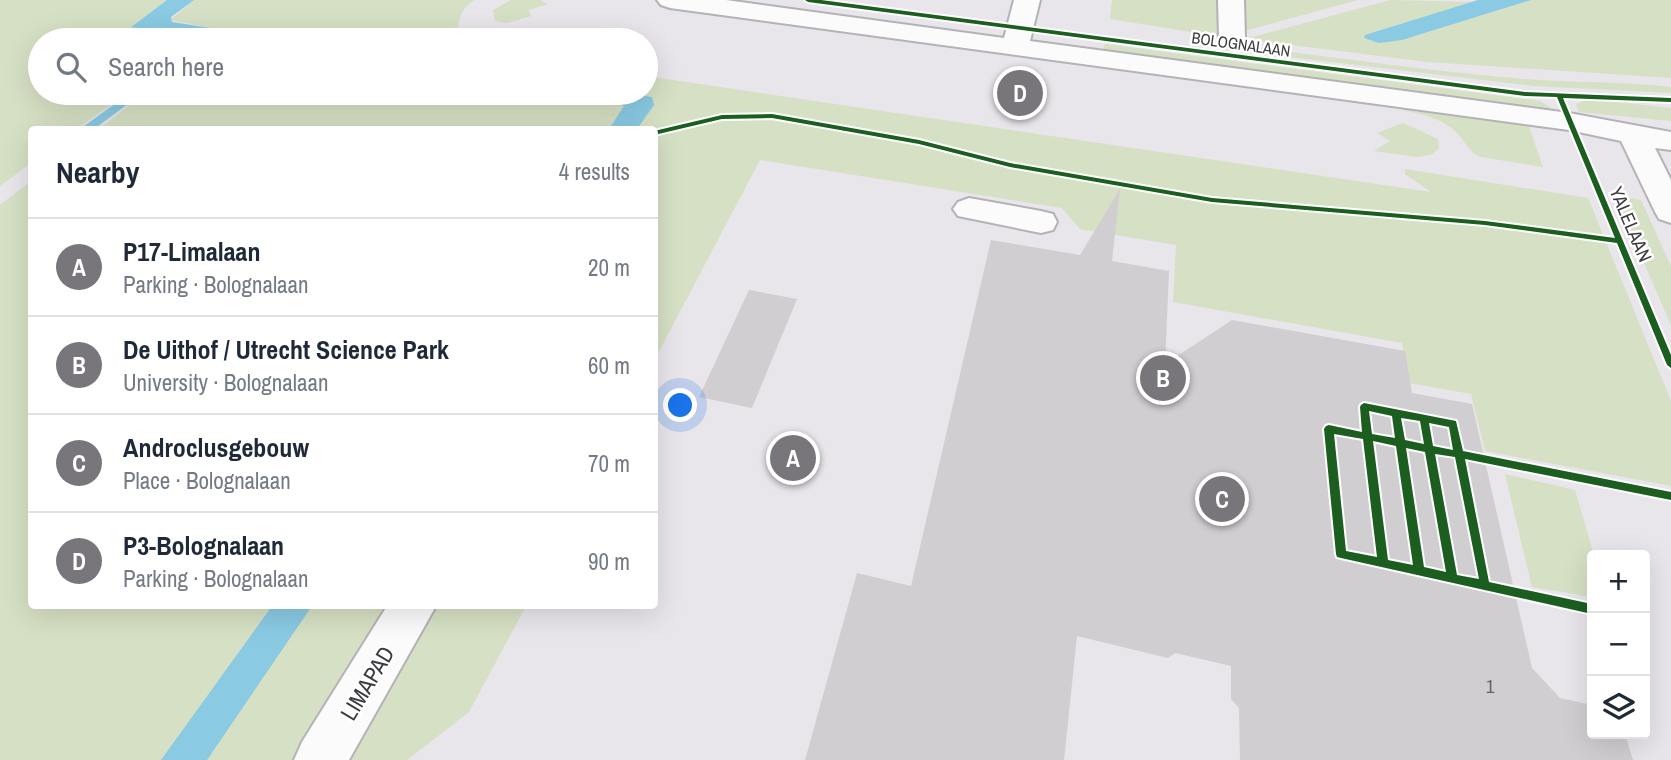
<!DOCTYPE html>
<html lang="en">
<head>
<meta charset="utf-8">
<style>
	:root { --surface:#fff; --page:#f2f2f3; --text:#1f2937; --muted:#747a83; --line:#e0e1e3; --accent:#78767b }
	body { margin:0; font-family:"Archivo Narrow",sans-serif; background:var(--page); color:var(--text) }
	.controls { position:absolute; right:21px; bottom:21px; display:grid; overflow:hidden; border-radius:7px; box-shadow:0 7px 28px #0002 }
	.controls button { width:63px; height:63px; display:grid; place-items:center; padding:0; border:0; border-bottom:2px solid var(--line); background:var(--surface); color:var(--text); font:35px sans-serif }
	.you { position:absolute; left:681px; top:406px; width:24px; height:24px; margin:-18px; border:5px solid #fff; border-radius:50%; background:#1a73e8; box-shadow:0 0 0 10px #1a73e833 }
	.badge { display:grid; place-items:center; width:46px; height:46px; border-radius:50%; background:var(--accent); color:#fff; font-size:23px; font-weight:700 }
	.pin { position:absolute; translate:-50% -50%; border:4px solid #fff; box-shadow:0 2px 7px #0006 }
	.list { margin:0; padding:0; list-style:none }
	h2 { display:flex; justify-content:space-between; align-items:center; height:91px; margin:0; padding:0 28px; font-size:30px }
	h2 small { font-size:23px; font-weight:400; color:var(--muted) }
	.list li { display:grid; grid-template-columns:46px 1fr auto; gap:21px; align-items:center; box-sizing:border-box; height:98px; padding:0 28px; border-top:2px solid var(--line) }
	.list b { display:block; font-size:26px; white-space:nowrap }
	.list p { margin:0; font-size:23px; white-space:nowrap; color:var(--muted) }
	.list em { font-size:23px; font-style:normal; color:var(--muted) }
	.icon { flex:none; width:38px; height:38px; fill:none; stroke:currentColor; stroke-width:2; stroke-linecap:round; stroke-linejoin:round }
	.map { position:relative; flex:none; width:1671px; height:760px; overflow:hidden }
	.search { position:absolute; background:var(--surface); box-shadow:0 7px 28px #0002; left:28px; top:28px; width:630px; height:77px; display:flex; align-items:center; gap:18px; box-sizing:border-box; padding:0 24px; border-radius:38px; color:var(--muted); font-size:26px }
	.panel { position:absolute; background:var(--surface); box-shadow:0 7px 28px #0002; left:28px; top:126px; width:630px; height:483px; border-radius:7px }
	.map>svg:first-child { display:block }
	.green { fill:#d6e0c4 }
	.water { fill:#8acae3 }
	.building { fill:#d1ced1 }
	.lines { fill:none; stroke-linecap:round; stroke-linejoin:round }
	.minor-casing { stroke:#b5b2b7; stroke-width:4 }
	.minor { fill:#fcfbfc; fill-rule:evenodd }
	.cycleway-casing { stroke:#fff; stroke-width:4 }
	.cycleway { fill:#1b5e20; fill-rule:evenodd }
	.labels { text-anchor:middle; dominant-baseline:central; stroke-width:5; stroke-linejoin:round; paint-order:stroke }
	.far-street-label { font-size:16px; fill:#3c3a3e; stroke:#fff }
	.street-label { font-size:19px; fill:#3c3a3e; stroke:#fff }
	.near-number-label { font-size:19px; fill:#646165 }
	.near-street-label { font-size:23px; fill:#3c3a3e; stroke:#fff }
</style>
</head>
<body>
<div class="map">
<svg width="1671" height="760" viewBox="0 0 1671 760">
	<rect width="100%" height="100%" fill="#e8e5eb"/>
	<!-- green -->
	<path class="green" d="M 0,0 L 167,0 L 132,26 L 200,39 L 40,40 L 40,93 L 127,93 L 77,129 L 32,130 L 31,163 L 0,186 Z
		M 194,0 L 475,0 C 461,7 458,19 458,35 L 463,40 L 213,40 L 226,31 L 170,20 Z
		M 511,0 L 540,0 L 548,4 L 529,10 L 531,16 L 507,23 L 495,21 L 493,10 Z
		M 1112,0 L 1358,0 L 1222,37 L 1110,19 Z
		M 1391,0 L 1472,2 L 1366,35 L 1365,39 L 1402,40 L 1531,0 L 1671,0 L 1671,78 L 1427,62 L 1245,39 Z
		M 1222,43 C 1322,56 1422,70 1523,79 C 1572,83 1621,81 1671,87 L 1671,93 L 1535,86 L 1222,49 Z
		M 1105,44 L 1540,101 L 1551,108 L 1545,112 L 1196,68 L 1186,61 L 1103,50 Z
		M 646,76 L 1431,192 L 1405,174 L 1405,169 L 1588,198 L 1671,401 L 1671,486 L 1485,451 L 1471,394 L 1409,383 L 1402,343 L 1173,302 L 1176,245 L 1080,229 L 1062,208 L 760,160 L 655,359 L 654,130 L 98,130 L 145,93 L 646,93 Z
		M 1589,99 L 1671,108 L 1671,121 L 1579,112 L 1576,104 Z
		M 1404,107 L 1528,124 L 1543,167 L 1481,157 C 1470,153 1466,143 1458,134 C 1444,119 1422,114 1402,110 Z
		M 1403,123 L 1438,139 L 1439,148 L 1433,154 L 1417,157 L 1374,151 L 1390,141 L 1377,133 Z
		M 31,181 L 32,606 L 526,606 L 469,712 L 407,760 L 0,760 L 0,205 Z
		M 1615,196 L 1641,200 L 1671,266 L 1671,325 Z
		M 1505,474 L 1575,490 L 1594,555 L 1592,597 L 1532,587 Z"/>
	<!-- water -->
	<path class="water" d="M 167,0 L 194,0 L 171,17 L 172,22 L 288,40 L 198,40 L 195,37 L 131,27 Z
		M 1478,0 L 1531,0 L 1402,40 L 1379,43 L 1364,38 L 1365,35 Z
		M 130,93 L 143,93 L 94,129 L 80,129 Z
		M 565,93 L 624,93 L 652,97 L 654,105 L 637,129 L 609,129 L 624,106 Z
		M 272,606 L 312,606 L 207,760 L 161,760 Z"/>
	<!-- building -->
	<path class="building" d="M 1120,189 L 1112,261 L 1169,271 L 1165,364 L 1232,320 L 1405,351 L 1412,393 L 1472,404 L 1532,668 L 1560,698 L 1592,705 L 1592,734 L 1625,734 L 1633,760 L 1240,760 L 1239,708 L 1231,699 L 1231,666 L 1175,653 L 1168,658 L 1077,636 L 1064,760 L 805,760 L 857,573 L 911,586 L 991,240 L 1080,255 Z
		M 749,290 L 797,299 L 752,408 L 699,397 Z"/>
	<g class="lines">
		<!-- minor casing -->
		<g class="minor-casing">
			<path id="minor" d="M 657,0 L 726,0 L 1004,38 L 1014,0 L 1040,0 L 1030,41 L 1569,113 L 1671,132 L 1671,150 L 1655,148 L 1671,180 L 1671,223 L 1659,219 L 1655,212 L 1621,141 L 1569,130 L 670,8 L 661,5 Z
				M 1218,0 L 1244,0 L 1245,38 L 1241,44 L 1223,44 L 1219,38 Z
				M 969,198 L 1041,211 L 1053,214 L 1057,222 L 1053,230 L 1041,233 L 958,216 L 953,209 L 958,202 Z
				M 387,606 L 436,606 L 349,760 L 294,760 L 302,742 Z"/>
		</g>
		<!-- minor -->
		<use href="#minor" class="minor"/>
		<!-- cycleway casing -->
		<g class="cycleway-casing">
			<path id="cycleway" d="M 805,0 L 821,0 L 1525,92 L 1671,98 L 1671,102 L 1563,98 L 1671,355 L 1671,368 L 1667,365 L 1617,243 L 1485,225 L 1212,202 L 1010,167 L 919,144 L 772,118 L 722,119 L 654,135 L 654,131 L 722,115 L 772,114 L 919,140 L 1010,163 L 1212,198 L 1485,221 L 1615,238 L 1557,97 L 1525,96 L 808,2 Z
				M 1364,403 L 1456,421 L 1463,451 L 1671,492 L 1671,500 L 1465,459 L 1489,582 L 1592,604 L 1592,614 L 1341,558 L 1337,557 L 1336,554 L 1324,429 L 1326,426 L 1329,425 L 1362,432 L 1360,407 L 1361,405 ZM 1369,411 L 1392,416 L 1395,438 L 1372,434 ZM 1401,418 L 1420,421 L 1424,444 L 1405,440 ZM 1429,423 L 1449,427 L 1453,450 L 1433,446 ZM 1334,434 L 1363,439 L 1377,557 L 1346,551 ZM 1373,441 L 1396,446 L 1413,565 L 1388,560 ZM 1406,448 L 1425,452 L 1446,572 L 1424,567 ZM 1435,454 L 1455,457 L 1479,579 L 1457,575 Z"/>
		</g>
		<!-- cycleway -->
		<use href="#cycleway" class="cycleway"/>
	</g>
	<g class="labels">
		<!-- far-street labels -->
		<g class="far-street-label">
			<text transform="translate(1241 44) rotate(8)">BOLOGNALAAN</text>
		</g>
		<!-- street labels -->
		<g class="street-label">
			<text transform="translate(1631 224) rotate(67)">YALELAAN</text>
		</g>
		<!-- near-number labels -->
		<g class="near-number-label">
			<text x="1490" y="686">1</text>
		</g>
		<!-- near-street labels -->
		<g class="near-street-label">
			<text transform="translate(367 683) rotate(-59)">LIMAPAD</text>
		</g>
	</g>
</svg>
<div class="controls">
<button>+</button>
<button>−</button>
<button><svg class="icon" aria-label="layers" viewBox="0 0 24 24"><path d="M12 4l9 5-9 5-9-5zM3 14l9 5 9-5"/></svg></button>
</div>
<div class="you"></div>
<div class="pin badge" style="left:793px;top:458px">A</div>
<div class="pin badge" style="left:1163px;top:378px">B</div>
<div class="pin badge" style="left:1222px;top:499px">C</div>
<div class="pin badge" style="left:1020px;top:93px">D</div>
<div class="search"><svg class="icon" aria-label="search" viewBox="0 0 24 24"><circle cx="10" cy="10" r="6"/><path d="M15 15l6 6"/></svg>Search here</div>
<section class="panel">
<h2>Nearby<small>4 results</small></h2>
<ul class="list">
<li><span class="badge">A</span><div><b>P17-Limalaan</b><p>Parking · Bolognalaan</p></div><em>20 m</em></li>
<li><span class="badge">B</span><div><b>De Uithof / Utrecht Science Park</b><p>University · Bolognalaan</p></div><em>60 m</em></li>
<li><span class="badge">C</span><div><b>Androclusgebouw</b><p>Place · Bolognalaan</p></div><em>70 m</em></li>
<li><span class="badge">D</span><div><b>P3-Bolognalaan</b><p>Parking · Bolognalaan</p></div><em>90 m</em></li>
</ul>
</section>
</div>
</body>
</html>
